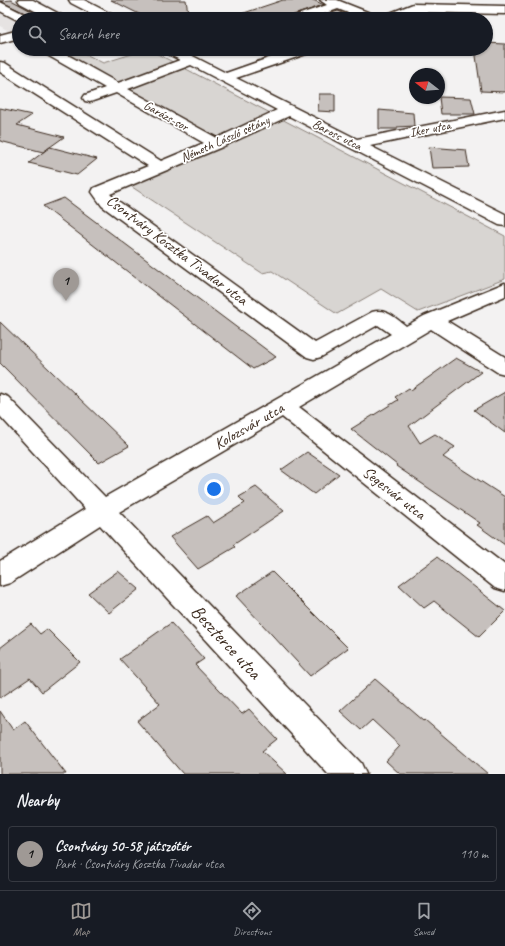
<!DOCTYPE html>
<html lang="en">
<head>
<meta charset="utf-8">
<style>
	:root { --surface:#171b24; --page:#242831; --text:#f1f3f6; --muted:#9ea1a6; --line:#363941; --accent:#9f9995 }
	body { margin:0; font-family:Caveat,sans-serif; background:var(--page); color:var(--text) }
	.compass { position:absolute; left:409px; top:68px; width:36px; height:36px; border-radius:50%; background:var(--surface); box-shadow:0 1px 3px #0004; rotate:287deg }
	.you { position:absolute; left:214px; top:489px; width:14px; height:14px; margin:-10px; border:3px solid #fff; border-radius:50%; background:#1a73e8; box-shadow:0 0 0 6px #1a73e833 }
	.badge { display:grid; place-items:center; width:26px; height:26px; border-radius:50%; background:var(--accent); color:#111; font-size:13px; font-weight:700 }
	.pin { position:absolute; translate:-50% -33px; filter:drop-shadow(0 1px 2px #0008) }
	.pin::after { content:''; position:absolute; top:21px; width:14px; height:12px; background:inherit; clip-path:polygon(0 0,100% 0,50% 100%) }
	.list { margin:0; padding:0; list-style:none }
	h2 { display:flex; justify-content:space-between; align-items:center; height:52px; margin:0; padding:0 16px; font-size:17px }
	h2 small { font-size:13px; font-weight:400; color:var(--muted) }
	.list li { display:grid; grid-template-columns:26px 1fr auto; gap:12px; align-items:center; box-sizing:border-box; height:56px; margin:0 8px 8px; padding:0 8px; border:1px solid var(--line); border-radius:4px }
	.list b { display:block; font-size:15px; white-space:nowrap }
	.list p { margin:0; font-size:13px; white-space:nowrap; color:var(--muted) }
	.list em { font-size:13px; font-style:normal; color:var(--muted) }
	.icon { flex:none; width:22px; height:22px; fill:none; stroke:currentColor; stroke-width:2; stroke-linecap:round; stroke-linejoin:round }
	.map { position:relative; flex:none; width:505px; height:774px; overflow:hidden }
	.search { position:absolute; background:var(--surface); box-shadow:0 1px 3px #0004; left:12px; right:12px; top:12px; height:44px; display:flex; align-items:center; gap:10px; box-sizing:border-box; padding:0 14px; border-radius:22px; color:var(--muted); font-size:15px }
	.sheet { height:116px; background:var(--surface) }
	nav { display:flex; justify-content:space-around; align-items:center; box-sizing:border-box; height:56px; border-top:1px solid var(--line); background:var(--surface); font-size:11px; color:var(--muted) }
	nav a { display:grid; justify-items:center; gap:2px }
	nav .on { color:var(--accent) }
	.map>svg:first-child { display:block }
	.built { fill:#e6e3e2 }
	.green { fill:#d8d5d2; stroke:#8a8078 }
	.building { fill:#c6c0bd; stroke:#3b2a1e }
	.lines { fill:none; stroke-linecap:round; stroke-linejoin:round }
	.minor-casing { stroke:#3b2a1e; stroke-width:3 }
	.minor { fill:#fff; fill-rule:evenodd }
	.labels { text-anchor:middle; dominant-baseline:central; stroke-width:3.5; stroke-linejoin:round; paint-order:stroke }
	.far-street-label { font-size:13px; fill:#3b2a1e; stroke:#fff }
	.street-label { font-size:16px; fill:#3b2a1e; stroke:#fff }
	.near-street-label { font-size:19px; fill:#3b2a1e; stroke:#fff }
</style>
</head>
<body>
<div class="map">
<svg width="505" height="774" viewBox="0 0 505 774">
	<rect width="100%" height="100%" fill="#f3f2f2"/>
	<filter id="ink" filterUnits="userSpaceOnUse"><feTurbulence type="fractalNoise" baseFrequency=".025" numOctaves="2"/><feDisplacementMap in="SourceGraphic" scale="8" xChannelSelector="R" yChannelSelector="G"/><feConvolveMatrix kernelMatrix="1 2 1 2 8 2 1 2 1" color-interpolation-filters="sRGB"/></filter>
	<g filter="url(#ink)">
		<!-- built -->
		<path class="built" d="M 0,0 L 38,0 L 73,19 L 19,19 L 19,37 L 0,26 Z"/>
		<!-- green -->
		<path class="green" d="M 52,49 L 76,49 L 103,63 L 148,49 L 505,236 L 505,279 L 418,312 L 381,289 L 337,314 L 272,271 L 262,273 L 120,179 L 216,140 Z"/>
		<!-- building -->
		<path class="building" d="M 11,0 L 46,19 L 31,19 L 29,15 L 0,1 Z
			M 111,0 L 186,0 L 189,19 L 149,19 Z
			M 283,0 L 313,0 L 324,5 L 294,15 L 291,19 L 236,19 L 235,16 Z
			M 338,11 L 357,19 L 314,19 Z
			M 486,43 L 505,44 L 505,92 L 481,91 L 475,49 L 486,49 Z
			M 319,94 L 335,94 L 335,112 L 318,111 Z
			M 439,97 L 471,98 L 475,114 L 441,114 Z
			M 0,108 L 32,115 L 17,125 L 64,137 L 43,152 L 0,141 Z
			M 379,110 L 413,113 L 414,126 L 397,127 L 397,129 L 379,129 Z
			M 50,147 L 97,159 L 77,175 L 29,163 Z
			M 429,147 L 466,150 L 469,167 L 432,168 Z
			M 64,198 L 276,357 L 253,369 L 43,206 Z
			M 0,322 L 129,446 L 99,463 L 0,363 Z
			M 456,358 L 481,372 L 409,426 L 420,443 L 435,434 L 455,447 L 443,457 L 505,497 L 505,545 L 477,525 L 480,523 L 396,466 L 397,465 L 351,429 L 398,400 L 395,397 L 409,388 L 411,390 Z
			M 505,392 L 505,433 L 474,410 Z
			M 307,452 L 339,474 L 314,494 L 281,470 Z
			M 256,487 L 284,511 L 233,545 L 235,547 L 198,569 L 170,537 L 207,516 L 213,523 L 245,503 L 239,497 Z
			M 437,557 L 505,611 L 479,637 L 434,601 L 424,608 L 399,585 Z
			M 118,571 L 139,589 L 109,613 L 88,593 Z
			M 272,572 L 348,648 L 310,676 L 236,596 Z
			M 171,623 L 204,659 L 195,665 L 242,714 L 249,709 L 277,739 L 262,751 L 287,774 L 183,774 L 137,721 L 160,704 L 120,659 Z
			M 31,624 L 40,634 L 47,629 L 80,662 L 42,692 L 30,678 L 0,698 L 0,648 Z
			M 375,679 L 424,721 L 425,720 L 488,774 L 400,774 L 386,761 L 400,746 L 372,720 L 361,730 L 340,711 Z
			M 0,711 L 13,730 L 25,721 L 66,774 L 0,774 Z"/>
		<g class="lines">
			<!-- minor casing -->
			<g class="minor-casing">
				<path id="minor" d="M 18,0 L 33,0 L 63,16 L 65,19 L 50,19 L 20,3 Z
					M 69,0 L 84,0 L 115,16 L 117,19 L 102,19 L 71,3 Z
					M 320,0 L 337,0 L 380,17 L 413,4 L 505,6 L 505,14 L 414,12 L 395,19 L 364,19 L 338,9 L 310,19 L 292,19 L 294,16 L 327,5 Z
					M 0,2 L 28,16 L 30,19 L 19,19 L 19,21 L 0,11 Z
					M 19,30 L 19,38 L 0,43 L 0,35 Z
					M 40,49 L 57,49 L 118,83 L 180,60 L 164,52 L 162,49 L 179,49 L 226,73 L 294,49 L 314,49 L 312,52 L 236,78 L 357,139 L 505,110 L 505,118 L 370,146 L 505,214 L 505,226 L 499,225 L 289,116 L 222,147 L 110,194 L 114,198 L 315,343 L 372,312 C 386,308 395,318 406,326 L 424,316 L 505,283 L 505,296 L 447,321 L 505,357 L 505,374 L 497,372 L 431,329 L 299,407 L 505,565 L 505,591 L 495,588 L 282,417 L 119,512 L 361,763 L 366,774 L 328,774 L 100,525 L 10,583 L 0,586 L 0,561 L 85,509 L 0,416 L 0,394 L 8,397 L 105,497 L 391,334 L 378,325 L 321,357 L 314,359 L 307,357 L 102,206 L 92,192 L 94,188 L 148,166 L 0,72 L 0,62 L 5,63 L 161,161 L 204,143 L 116,93 L 90,102 L 85,101 L 83,98 L 85,95 L 105,88 L 42,52 ZM 191,65 L 277,110 L 217,138 L 128,89 Z"/>
			</g>
			<!-- minor -->
			<use href="#minor" class="minor"/>
		</g>
	</g>
	<g class="labels">
		<!-- far-street labels -->
		<g class="far-street-label">
			<text transform="translate(166 116) rotate(29)">Garázs-sor</text>
			<text transform="translate(430 129) rotate(-11)">Iker utca</text>
			<text transform="translate(337 135) rotate(27)">Baross utca</text>
			<text transform="translate(225 139) rotate(-24)">Németh László sétány</text>
		</g>
		<!-- street labels -->
		<g class="street-label">
			<text transform="translate(177 250) rotate(37)">Csontváry Kosztka Tivadar utca</text>
			<text transform="translate(249 426) rotate(-30)">Kolozsvár utca</text>
			<text transform="translate(394 493) rotate(38)">Segesvár utca</text>
		</g>
		<!-- near-street labels -->
		<g class="near-street-label">
			<text transform="translate(226 642) rotate(47)">Beszterce utca</text>
		</g>
	</g>
</svg>
<svg class="compass" viewBox="-18 -18 36 36"><path d="M0-13l5 13h-10z" fill="#e53935"/><path d="M0 13l5-13h-10z" fill="#9ea1a6"/></svg>
<div class="you"></div>
<div class="pin badge" style="left:66px;top:301px">1</div>
<div class="search"><svg class="icon" aria-label="search" viewBox="0 0 24 24"><circle cx="10" cy="10" r="6"/><path d="M15 15l6 6"/></svg>Search here</div>
</div>
<section class="sheet">
<h2>Nearby<small></small></h2>
<ul class="list">
<li><span class="badge">1</span><div><b>Csontváry 50-58 játszótér</b><p>Park · Csontváry Kosztka Tivadar utca</p></div><em>110 m</em></li>
</ul>
</section>
<nav>
<a class="on"><svg class="icon" aria-label="map" viewBox="0 0 24 24"><path d="M3 6l6-2 6 2 6-2v14l-6 2-6-2-6 2zM9 4v14M15 6v14"/></svg>Map</a>
<a><svg class="icon" aria-label="directions" viewBox="0 0 24 24"><path d="M12 3l9 9-9 9-9-9zM9 14v-3h6M13 9l2 2-2 2"/></svg>Directions</a>
<a><svg class="icon" aria-label="saved" viewBox="0 0 24 24"><path d="M7 4h10v16l-5-4-5 4z"/></svg>Saved</a>
</nav>
</body>
</html>
